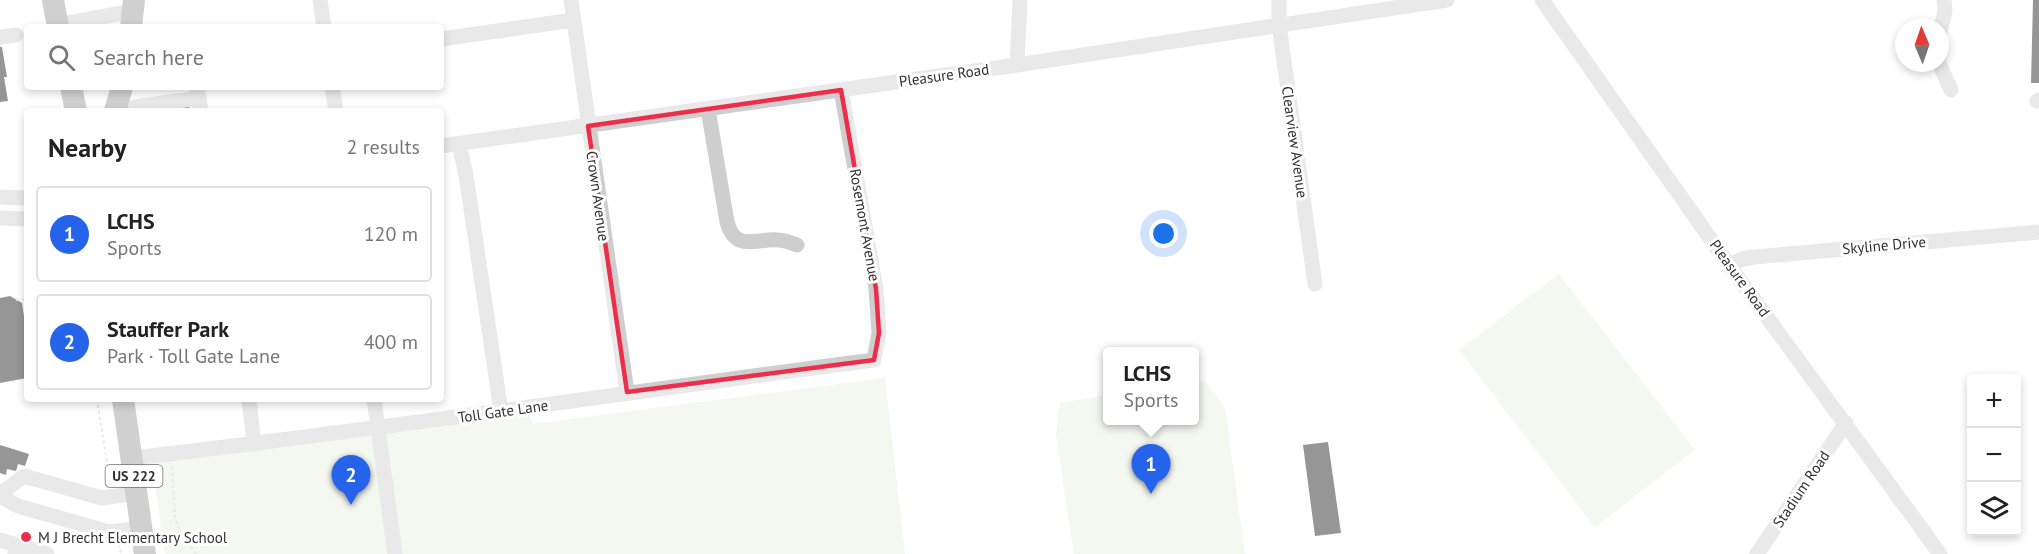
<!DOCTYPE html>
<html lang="en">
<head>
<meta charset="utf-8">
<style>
	:root { --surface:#fff; --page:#f2f2f2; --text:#222; --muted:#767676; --line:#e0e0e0; --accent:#2563eb }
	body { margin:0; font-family:"PT Sans",sans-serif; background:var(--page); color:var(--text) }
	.controls { position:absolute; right:18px; bottom:18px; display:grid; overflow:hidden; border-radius:6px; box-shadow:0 3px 9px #0003 }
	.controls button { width:54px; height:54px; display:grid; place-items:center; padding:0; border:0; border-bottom:2px solid var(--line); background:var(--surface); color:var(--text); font:30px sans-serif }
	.compass { position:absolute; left:1895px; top:18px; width:54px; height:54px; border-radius:50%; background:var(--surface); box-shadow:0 3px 9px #0003; rotate:358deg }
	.you { position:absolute; left:1164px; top:234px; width:21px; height:21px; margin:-15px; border:4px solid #fff; border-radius:50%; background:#1a73e8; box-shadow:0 0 0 9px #1a73e833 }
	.badge { display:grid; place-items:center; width:39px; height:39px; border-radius:50%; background:var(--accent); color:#fff; font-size:20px; font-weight:700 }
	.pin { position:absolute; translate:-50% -50px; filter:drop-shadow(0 2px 3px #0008) }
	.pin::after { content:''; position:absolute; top:32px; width:21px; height:18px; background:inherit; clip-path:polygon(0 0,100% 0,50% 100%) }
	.popup { position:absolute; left:1103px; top:347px; width:96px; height:78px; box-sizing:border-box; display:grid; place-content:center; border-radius:6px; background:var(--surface); filter:drop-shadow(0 2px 4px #0005); font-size:20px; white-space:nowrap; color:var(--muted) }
	.popup b { font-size:22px; color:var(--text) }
	.popup::after { content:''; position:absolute; left:50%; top:100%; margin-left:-12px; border:12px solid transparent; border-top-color:var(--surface) }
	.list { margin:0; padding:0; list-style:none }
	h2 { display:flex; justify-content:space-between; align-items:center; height:78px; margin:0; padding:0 24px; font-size:26px }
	h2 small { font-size:20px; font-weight:400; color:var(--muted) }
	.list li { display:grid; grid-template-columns:39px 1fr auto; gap:18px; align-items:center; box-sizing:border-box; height:96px; margin:0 12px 12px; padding:0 12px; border:2px solid var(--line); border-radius:6px }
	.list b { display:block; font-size:22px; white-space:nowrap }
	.list p { margin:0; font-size:20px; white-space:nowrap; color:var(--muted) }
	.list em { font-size:20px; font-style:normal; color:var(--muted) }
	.icon { flex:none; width:33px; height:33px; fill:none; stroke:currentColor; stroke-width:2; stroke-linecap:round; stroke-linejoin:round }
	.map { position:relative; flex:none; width:2039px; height:554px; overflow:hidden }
	.search { position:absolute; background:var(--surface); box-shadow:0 3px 9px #0003; left:24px; top:24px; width:420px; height:66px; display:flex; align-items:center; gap:15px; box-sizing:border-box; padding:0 21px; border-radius:6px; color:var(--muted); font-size:22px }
	.panel { position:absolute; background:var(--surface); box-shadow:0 3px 9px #0003; left:24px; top:108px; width:420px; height:294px; border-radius:6px }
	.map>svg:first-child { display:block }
	.green { fill:#e8eedf }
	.building { fill:#181818 }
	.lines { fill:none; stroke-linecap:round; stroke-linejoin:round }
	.path { stroke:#cecece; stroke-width:2; stroke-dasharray:3 3; stroke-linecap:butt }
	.minor { stroke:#cecece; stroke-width:15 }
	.highway { stroke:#989898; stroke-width:22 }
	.marked { fill:none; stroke:#ed2e4a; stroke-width:4.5; stroke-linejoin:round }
	.poi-dot { fill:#ed2e4a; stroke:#fff; stroke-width:2 }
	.labels { text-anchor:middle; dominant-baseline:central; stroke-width:6; stroke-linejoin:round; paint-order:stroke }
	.shield { fill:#fff; stroke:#6f6f6f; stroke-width:1.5 }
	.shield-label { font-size:14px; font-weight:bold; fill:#313131 }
	.street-label { font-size:15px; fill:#313131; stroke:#fff }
	.poi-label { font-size:15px; fill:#313131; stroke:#fff; text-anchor:start }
</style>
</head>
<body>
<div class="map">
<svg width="2039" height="554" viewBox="0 0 2039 554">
	<rect width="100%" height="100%" fill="#fff"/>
	<!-- green -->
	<path class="green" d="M 1559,274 L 1695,450 L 1595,527 L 1459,350 Z
		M 885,378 L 905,554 L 165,554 L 151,456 L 526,407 L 533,424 Z
		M 1205,380 L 1225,408 L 1245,554 L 1074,554 L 1056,434 L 1060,403 L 1107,395 L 1108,420 L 1194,420 L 1195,382 Z"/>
	<!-- building -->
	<path class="building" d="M 2033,0 L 2039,0 L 2039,83 L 2031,83 Z
		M 0,47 L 2,47 L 7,77 L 4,77 L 8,101 L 0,102 Z
		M 189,105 L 190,111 L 165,111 L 164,108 Z
		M 10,296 L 22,303 L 27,336 L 27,378 L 0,383 L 0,298 Z
		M 1328,442 L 1341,533 L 1315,536 L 1303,445 Z
		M 0,445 L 29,454 L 25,466 L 18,464 L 16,471 L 7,469 L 6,475 L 0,473 Z"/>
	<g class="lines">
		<!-- path -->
		<path class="path" d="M 16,300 L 27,299
			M 97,399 L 110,482
			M 172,467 L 175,518 L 178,527 L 196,554
			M 119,544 L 121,554"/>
		<!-- minor -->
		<path class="minor" d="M 320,0 L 324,27
			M 571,0 L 627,392
			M 1279,0 L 1279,25 L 1315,284
			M 1542,0 L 1729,265 L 1940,554
			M 55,17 L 57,25 L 133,11
			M 1940,32 L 1945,11 L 1944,0
			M 0,37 L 16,35
			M 441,39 L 573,20
			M 1939,63 L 1951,90
			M 1017,65 L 1020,0
			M 197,87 L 201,111
			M 332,87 L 336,111
			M 2037,101 L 2039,100
			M 122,109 L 199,98
			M 708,109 L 727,222 C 736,253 756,238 778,240 C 785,240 791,243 797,245
			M 459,144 L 466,175 L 501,411
			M 441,146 L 1017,65 L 1447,0
			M 0,197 L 27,198
			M 0,218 L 27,219
			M 1729,265 L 1743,259 L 1754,257 L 2039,232
			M 249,399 L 254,444
			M 374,399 L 395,554
			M 132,458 C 380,430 627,392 874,360 L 879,333 L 876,289 L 841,90
			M 0,494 L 24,476 L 102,498 L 137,493
			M 0,496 L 18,506 L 109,532 L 142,528
			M 0,540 L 17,545 L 15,554
			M 17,545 L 47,554
			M 1757,554 L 1846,423"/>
		<!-- highway -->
		<path class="highway" d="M 53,0 L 58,27
			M 131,27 L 134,0
			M 71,87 L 76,111
			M 115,111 L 122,87
			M 123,399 L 145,554"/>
	</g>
	<!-- marked area -->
	<path d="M0 0H2039V554H0ZM 841,90 L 876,289 L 879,333 L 874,360 L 627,392 L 588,126 Z" fill="#fff" fill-opacity=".55" fill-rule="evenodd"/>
	<path class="marked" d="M 841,90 L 876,289 L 879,333 L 874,360 L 627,392 L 588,126 Z"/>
	<!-- markers -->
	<circle class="poi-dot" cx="26" cy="537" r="6"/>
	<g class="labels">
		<!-- shield labels -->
		<rect class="shield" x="105.5" y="465" width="57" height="22" rx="4.5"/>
		<g class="shield-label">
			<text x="134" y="476">US 222</text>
		</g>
		<!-- street labels -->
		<g class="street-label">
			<text transform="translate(944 75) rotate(-8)">Pleasure Road</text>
			<text transform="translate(1295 142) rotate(82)">Clearview Avenue</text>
			<text transform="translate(598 196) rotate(82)">Crown Avenue</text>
			<text transform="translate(865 225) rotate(80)">Rosemont Avenue</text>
			<text transform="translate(1884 245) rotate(-5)">Skyline Drive</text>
			<text transform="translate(1740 278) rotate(54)">Pleasure Road</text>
			<text transform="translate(503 411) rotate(-8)">Toll Gate Lane</text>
			<text transform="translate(1801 489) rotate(-56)">Stadium Road</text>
		</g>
		<!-- poi labels -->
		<g class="poi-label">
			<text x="38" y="537">M J Brecht Elementary School</text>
		</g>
	</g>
</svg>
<div class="controls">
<button>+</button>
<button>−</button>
<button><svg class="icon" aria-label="layers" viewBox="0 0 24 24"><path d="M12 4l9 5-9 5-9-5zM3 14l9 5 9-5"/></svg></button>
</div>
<svg class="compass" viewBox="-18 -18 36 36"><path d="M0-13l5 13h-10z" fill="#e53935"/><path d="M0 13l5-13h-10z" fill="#767676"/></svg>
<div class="you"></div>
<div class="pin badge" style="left:1151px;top:494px">1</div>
<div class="popup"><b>LCHS</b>Sports</div>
<div class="pin badge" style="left:351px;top:505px">2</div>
<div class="search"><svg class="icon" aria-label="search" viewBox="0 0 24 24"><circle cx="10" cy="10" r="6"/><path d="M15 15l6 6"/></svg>Search here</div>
<section class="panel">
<h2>Nearby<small>2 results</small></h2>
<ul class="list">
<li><span class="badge">1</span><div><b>LCHS</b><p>Sports</p></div><em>120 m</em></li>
<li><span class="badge">2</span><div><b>Stauffer Park</b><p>Park · Toll Gate Lane</p></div><em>400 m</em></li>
</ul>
</section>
</div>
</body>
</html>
